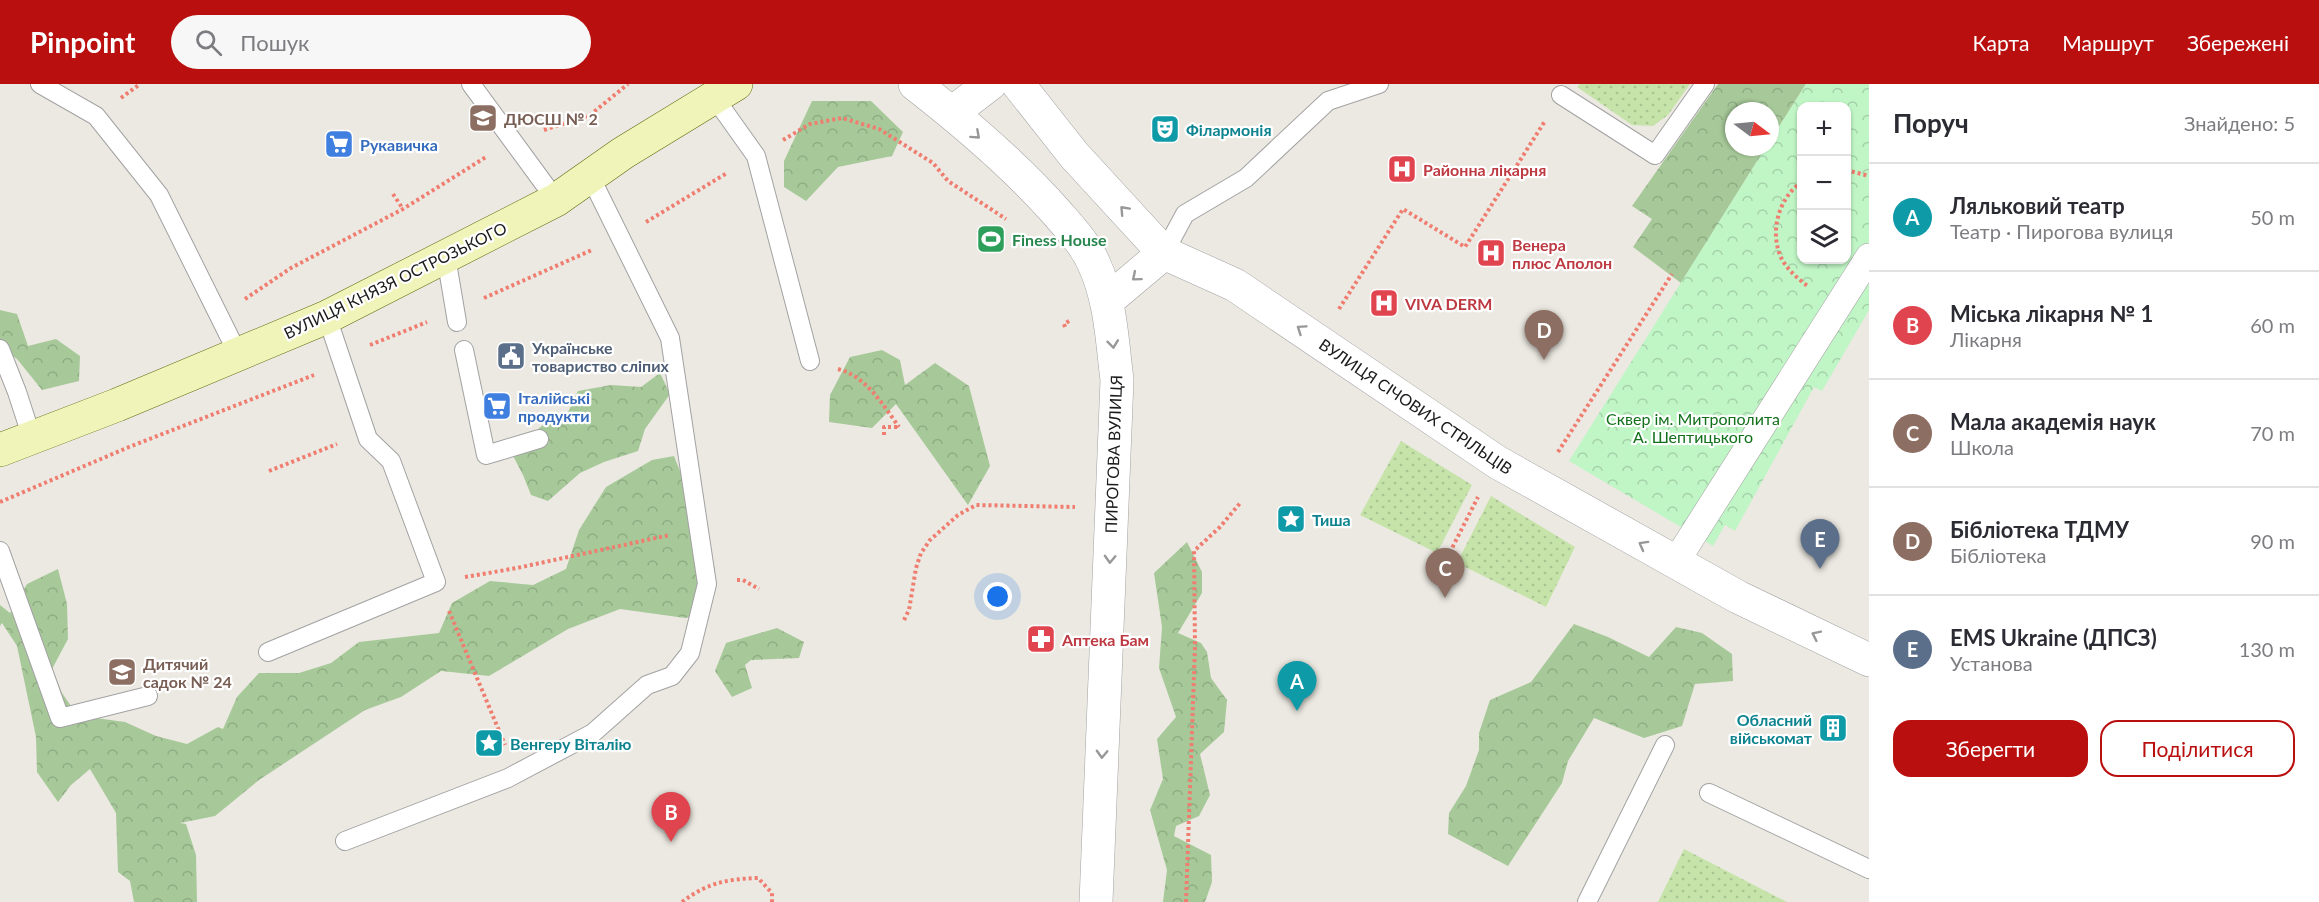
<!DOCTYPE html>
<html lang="uk">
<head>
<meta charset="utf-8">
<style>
	:root { --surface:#fff; --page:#f7f7f7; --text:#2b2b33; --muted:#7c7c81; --line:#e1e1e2; --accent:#b90f0e }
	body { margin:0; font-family:Lato,sans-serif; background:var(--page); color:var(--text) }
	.controls { position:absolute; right:18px; top:18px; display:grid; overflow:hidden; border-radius:12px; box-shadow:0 2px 4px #0004 }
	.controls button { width:54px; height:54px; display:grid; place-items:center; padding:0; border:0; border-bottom:2px solid var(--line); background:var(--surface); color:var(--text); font:30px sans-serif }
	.compass { position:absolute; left:1725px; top:18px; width:54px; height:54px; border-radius:50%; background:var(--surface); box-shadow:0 2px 4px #0004; rotate:106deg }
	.you { position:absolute; left:998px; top:513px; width:21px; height:21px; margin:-15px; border:4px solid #fff; border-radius:50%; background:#1a73e8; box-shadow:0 0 0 9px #1a73e833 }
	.badge { display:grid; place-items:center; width:39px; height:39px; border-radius:50%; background:var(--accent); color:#fff; font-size:20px; font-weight:700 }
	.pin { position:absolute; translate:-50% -50px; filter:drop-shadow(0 2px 3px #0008) }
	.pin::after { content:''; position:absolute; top:32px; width:21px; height:18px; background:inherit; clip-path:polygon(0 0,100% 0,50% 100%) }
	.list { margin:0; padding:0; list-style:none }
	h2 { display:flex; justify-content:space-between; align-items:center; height:78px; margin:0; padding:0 24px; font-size:26px }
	h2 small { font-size:20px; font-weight:400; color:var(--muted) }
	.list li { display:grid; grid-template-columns:39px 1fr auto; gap:18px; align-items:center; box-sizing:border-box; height:108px; padding:0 24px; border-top:2px solid var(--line) }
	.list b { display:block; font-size:22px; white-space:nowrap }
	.list p { margin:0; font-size:20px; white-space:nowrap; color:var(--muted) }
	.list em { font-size:20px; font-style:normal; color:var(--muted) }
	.actions { display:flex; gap:12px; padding:18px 24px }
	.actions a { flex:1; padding:14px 0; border:2px solid var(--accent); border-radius:18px; text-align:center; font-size:21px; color:var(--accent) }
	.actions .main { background:var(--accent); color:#fff }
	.icon { flex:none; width:33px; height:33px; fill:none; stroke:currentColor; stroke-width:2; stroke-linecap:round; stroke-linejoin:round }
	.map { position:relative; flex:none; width:1869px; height:818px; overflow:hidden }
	header { display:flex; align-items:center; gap:36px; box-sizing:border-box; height:84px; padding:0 30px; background:var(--accent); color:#fff }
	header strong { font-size:28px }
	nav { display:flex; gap:33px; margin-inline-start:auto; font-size:21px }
	.search { width:420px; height:54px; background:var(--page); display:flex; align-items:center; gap:15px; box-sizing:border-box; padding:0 21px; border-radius:33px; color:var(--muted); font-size:22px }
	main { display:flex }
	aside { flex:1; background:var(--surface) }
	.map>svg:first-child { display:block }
	.grass { fill:url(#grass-dots) }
	.forest { fill:url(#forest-crowns) }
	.park { fill:url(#park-crowns); fill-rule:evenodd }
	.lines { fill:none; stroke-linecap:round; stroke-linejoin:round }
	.service-casing { stroke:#a2a2a2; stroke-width:20 }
	.pedestrian-casing { stroke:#a2a2a2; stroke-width:28 }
	.minor-casing { stroke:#a2a2a2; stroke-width:34 }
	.secondary-casing { stroke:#5e690c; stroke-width:34 }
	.path { stroke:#ef7d70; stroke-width:4; stroke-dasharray:3 3; stroke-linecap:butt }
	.service { stroke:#fff; stroke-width:18 }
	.pedestrian { stroke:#fff; stroke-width:27 }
	.minor { stroke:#fff; stroke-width:33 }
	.secondary { stroke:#f1f4b8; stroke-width:33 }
	.oneway { stroke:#989898 }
	.labels { text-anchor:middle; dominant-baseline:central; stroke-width:4.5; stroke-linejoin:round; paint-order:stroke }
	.education-label { font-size:16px; font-weight:bold; fill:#785e54; stroke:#fff; text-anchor:start }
	.culture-label { font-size:16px; font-weight:bold; fill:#0d838f; stroke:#fff; text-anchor:start }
	.shop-label { font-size:16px; font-weight:bold; fill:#366cbe; stroke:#fff; text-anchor:start }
	.health-label { font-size:16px; font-weight:bold; fill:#be3a42; stroke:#fff; text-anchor:start }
	.leisure-label { font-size:16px; font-weight:bold; fill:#27864d; stroke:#fff; text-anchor:start }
	.street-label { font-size:16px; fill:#1b1b1b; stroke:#fff }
	.service-label { font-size:16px; font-weight:bold; fill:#4e5e75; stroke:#fff; text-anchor:start }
	.park-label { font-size:16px; fill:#12701b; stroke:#fff }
</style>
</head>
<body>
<header>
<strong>Pinpoint</strong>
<div class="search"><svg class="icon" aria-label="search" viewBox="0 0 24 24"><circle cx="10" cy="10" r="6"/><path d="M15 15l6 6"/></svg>Пошук</div>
<nav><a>Карта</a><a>Маршрут</a><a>Збережені</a></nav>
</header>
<main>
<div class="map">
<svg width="1869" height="818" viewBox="0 0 1869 818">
	<defs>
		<pattern id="grass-dots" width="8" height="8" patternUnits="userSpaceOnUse" patternTransform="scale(1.5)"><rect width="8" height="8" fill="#c6e4aa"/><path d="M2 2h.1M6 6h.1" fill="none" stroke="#aac392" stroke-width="1.8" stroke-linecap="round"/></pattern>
		<pattern id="forest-crowns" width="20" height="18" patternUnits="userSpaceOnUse" patternTransform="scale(1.5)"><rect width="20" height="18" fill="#a7c999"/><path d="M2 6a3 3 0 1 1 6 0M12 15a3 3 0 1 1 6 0" fill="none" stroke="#8fac83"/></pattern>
		<pattern id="park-crowns" width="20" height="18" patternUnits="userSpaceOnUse" patternTransform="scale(1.5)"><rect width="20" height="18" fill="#c0f5c5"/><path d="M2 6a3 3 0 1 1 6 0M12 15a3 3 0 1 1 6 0" fill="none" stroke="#a4d1a9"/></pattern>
	</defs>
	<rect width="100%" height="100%" fill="#ece9e2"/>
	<!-- grass -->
	<path class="grass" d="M 1580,0 L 1690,0 L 1668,31 L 1653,42 L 1632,41 L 1577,3 Z
		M 1401,357 L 1472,401 L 1437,469 L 1360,431 Z
		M 1491,412 L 1575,463 L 1546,523 L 1457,479 Z
		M 1684,765 L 1787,818 L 1658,818 Z"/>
	<!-- forest -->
	<path class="forest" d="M 1718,0 L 1806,0 L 1770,57 L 1770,27 L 1734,27 L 1734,63 L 1766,63 L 1681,199 L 1633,163 L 1652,135 L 1632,122 Z
		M 812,17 L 871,17 L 903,48 L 892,72 L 838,83 L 806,117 L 784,103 L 784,77 Z
		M 0,226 L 17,230 L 28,262 L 56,255 L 80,272 L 79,297 L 42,306 L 17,275 L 0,263 Z
		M 882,266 L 900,276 L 905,301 L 935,279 L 969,302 L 990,382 L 968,421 L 896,320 L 872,344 L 829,338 L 830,311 L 850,273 Z
		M 660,289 L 670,310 L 645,345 L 638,367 L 604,378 L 580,389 L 548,417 L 531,411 L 523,391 L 511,368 L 543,341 L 563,339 L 578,307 L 611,301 L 641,303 Z
		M 674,372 L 691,415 L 693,438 L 715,484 L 705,530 L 685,534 L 620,525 L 568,545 L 489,592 L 441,587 L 401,613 L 365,626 L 259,696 L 215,732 L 180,739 L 186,740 L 196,771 L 197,818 L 134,818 L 130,797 L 118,788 L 116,729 L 90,685 L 71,701 L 58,718 L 37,688 L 36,653 L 17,562 L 2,539 L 0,542 L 0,521 L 10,529 L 27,500 L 58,485 L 67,520 L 68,555 L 52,585 L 62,609 L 71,622 L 96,634 L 125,638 L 156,652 L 187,660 L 218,643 L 223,645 L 237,613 L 259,589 L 299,589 L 331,579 L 359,558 L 439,549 L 452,519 L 490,497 L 533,501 L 566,485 L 579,446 L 606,403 L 652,376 Z
		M 1187,458 L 1202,488 L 1202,509 L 1178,549 L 1201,559 L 1207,568 L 1211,594 L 1227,616 L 1224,648 L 1200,670 L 1210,711 L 1199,732 L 1176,742 L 1174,752 L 1211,771 L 1212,798 L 1205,818 L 1163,818 L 1167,786 L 1150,726 L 1163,695 L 1157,655 L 1176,633 L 1159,584 L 1162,543 L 1154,489 Z
		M 1574,540 L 1608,553 L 1649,573 L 1676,543 L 1702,549 L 1732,570 L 1733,597 L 1695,600 L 1682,642 L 1644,654 L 1594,634 L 1568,677 L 1562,699 L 1508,782 L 1448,750 L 1449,729 L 1466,702 L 1479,666 L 1479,649 L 1490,616 L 1531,598 Z
		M 777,544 L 804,558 L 799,574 L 751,576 L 745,581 L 752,604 L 732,613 L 715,587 L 726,559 Z"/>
	<!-- park -->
	<path class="park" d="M 1806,0 L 1869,0 L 1869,226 L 1822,307 L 1814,303 L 1735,447 L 1725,441 L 1713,462 L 1569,377 L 1766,63 L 1770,63 L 1770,57 ZM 1802,22 L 1846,22 L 1846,176 L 1802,176 Z"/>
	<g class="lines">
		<!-- service casing -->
		<g class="service-casing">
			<path id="service" d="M 40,0 L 96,32 L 159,111 L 238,270
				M 471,0 L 556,116
				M 1561,11 L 1655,71 L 1705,0
				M 714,13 L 756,72 L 810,277
				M 1164,169 L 1185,130 L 1246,94 L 1328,17 L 1379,0
				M 446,173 L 457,238
				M 0,265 L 17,308 L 32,354
				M 464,266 L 486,371 L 539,355
				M 0,467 L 60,634 L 148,612
				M 268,568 L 436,498 L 391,377 L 368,355 L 327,233
				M 1709,709 L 1869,785
				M 345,757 L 508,694 L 593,649 L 647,601 L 672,592 L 690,569 L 707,500 L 670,254 L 590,92
				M 1587,818 L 1665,661"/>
		</g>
		<!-- pedestrian casing -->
		<g class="pedestrian-casing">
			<path id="pedestrian" d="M 1675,479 L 1869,173"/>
		</g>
		<!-- minor casing -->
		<g class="minor-casing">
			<path id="minor" d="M 915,0 C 965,39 1015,81 1057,129 C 1070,144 1086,161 1094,180 C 1111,217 1112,257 1117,296 L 1096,818
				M 1018,0 L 1074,71 L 1164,169 L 1235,201 L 1497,378 L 1738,513 L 1869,576
				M 952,29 L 990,0
				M 1107,217 L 1164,169"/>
		</g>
		<!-- secondary casing -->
		<g class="secondary-casing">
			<path id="secondary" d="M 0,366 L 117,321 L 327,233 L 556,116 L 623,69 L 736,0"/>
		</g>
		<!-- path -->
		<path class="path" d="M 121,14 L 140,0
			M 544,46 L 590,31 L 628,0
			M 783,56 L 810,40 L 842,34 L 879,45 L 933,79 L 948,97 L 1006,135
			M 1846,86 L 1869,92
			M 1802,98 C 1779,113 1770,146 1780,171 C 1785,184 1798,195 1809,203
			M 393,110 L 403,125
			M 646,138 L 727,89
			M 484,214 L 592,166
			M 245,215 L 291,184 L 403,125 L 486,73
			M 1339,225 L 1403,125 L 1465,163 L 1545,37
			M 1065,243 L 1064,240 L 1071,236
			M 370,261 L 427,238
			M 838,285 C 866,292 883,321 899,343
			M 884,351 L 884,343 L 899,343
			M 1558,368 L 1672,190
			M 269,387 L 337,360
			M 0,418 L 129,363 L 314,291
			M 1447,474 L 1478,413
			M 465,493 L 517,484 L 670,451
			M 737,496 L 743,496 L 759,505
			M 449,527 L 505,661
			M 904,536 L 909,526 L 916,484 L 921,469 L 930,456 L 958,431 L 976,421 L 1075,423
			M 682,818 C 707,799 727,795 758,794 L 772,809 L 772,818
			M 1186,818 L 1195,562 L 1194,467 L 1220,443 L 1241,418"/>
		<!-- service -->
		<use href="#service" class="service"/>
		<!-- pedestrian -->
		<use href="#pedestrian" class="pedestrian"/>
		<!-- minor -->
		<use href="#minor" class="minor"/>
		<!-- secondary -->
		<use href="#secondary" class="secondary"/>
	</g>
	<!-- one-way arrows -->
	<defs><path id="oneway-chevron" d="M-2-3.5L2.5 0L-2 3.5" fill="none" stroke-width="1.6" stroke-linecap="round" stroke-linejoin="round" transform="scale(1.5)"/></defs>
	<g class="oneway">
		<use href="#oneway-chevron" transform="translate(976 51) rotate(42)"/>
		<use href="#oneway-chevron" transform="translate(1124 126) rotate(-133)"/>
		<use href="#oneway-chevron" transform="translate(1136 193) rotate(140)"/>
		<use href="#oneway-chevron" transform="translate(1301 245) rotate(-146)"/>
		<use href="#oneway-chevron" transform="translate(1113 260) rotate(83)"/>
		<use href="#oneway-chevron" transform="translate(1643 461) rotate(-151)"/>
		<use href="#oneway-chevron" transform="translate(1110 475) rotate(92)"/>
		<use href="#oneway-chevron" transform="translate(1816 551) rotate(-154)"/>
		<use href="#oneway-chevron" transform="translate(1102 670) rotate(92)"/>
	</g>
	<!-- icons -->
	<defs>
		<g id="school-square" transform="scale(1.5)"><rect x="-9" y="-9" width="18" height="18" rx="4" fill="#8d6e63" stroke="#fff"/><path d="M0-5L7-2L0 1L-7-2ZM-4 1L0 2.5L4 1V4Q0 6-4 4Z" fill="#fff"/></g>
		<g id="theatre-square" transform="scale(1.5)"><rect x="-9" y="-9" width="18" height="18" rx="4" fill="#0f9aa8" stroke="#fff"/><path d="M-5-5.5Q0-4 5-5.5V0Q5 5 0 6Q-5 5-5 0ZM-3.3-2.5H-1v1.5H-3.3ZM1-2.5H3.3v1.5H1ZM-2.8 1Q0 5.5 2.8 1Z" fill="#fff"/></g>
		<g id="supermarket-square" transform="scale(1.5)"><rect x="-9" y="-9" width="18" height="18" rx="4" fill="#3f7fe0" stroke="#fff"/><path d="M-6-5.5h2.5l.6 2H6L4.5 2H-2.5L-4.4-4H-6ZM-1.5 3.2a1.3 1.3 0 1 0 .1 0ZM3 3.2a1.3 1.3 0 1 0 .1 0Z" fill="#fff"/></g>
		<g id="hospital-square" transform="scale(1.5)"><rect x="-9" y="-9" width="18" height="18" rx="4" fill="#e0444e" stroke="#fff"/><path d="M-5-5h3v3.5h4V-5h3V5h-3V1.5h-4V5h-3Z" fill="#fff"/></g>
		<g id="stadium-square" transform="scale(1.5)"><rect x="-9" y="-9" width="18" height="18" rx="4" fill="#2e9e5b" stroke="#fff"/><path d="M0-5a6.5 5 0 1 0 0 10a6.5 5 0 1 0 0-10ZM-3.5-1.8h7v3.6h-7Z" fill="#fff"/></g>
		<g id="civic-square" transform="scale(1.5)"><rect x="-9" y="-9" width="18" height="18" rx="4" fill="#5c6f8a" stroke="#fff"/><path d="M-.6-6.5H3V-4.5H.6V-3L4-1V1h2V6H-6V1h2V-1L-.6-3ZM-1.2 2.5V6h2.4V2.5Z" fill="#fff"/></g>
		<g id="sight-square" transform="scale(1.5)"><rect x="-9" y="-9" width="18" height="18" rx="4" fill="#0f9aa8" stroke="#fff"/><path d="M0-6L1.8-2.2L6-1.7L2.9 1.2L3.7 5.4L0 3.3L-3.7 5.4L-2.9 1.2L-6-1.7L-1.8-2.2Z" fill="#fff"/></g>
		<g id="pharmacy-square" transform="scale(1.5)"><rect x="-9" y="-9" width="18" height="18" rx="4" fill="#e0444e" stroke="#fff"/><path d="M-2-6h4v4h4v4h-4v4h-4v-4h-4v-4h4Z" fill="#fff"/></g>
		<g id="building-square" transform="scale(1.5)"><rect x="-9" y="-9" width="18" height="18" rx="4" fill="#0f9aa8" stroke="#fff"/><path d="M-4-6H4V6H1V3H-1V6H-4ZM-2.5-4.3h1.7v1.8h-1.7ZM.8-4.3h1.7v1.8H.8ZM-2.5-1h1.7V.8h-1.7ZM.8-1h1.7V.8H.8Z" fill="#fff"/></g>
	</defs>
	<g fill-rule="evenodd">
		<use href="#school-square" x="483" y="34"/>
		<use href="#theatre-square" x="1165" y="45"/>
		<use href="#supermarket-square" x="339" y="60"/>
		<use href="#hospital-square" x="1402" y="85"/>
		<use href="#stadium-square" x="991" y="155"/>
		<use href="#hospital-square" x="1491" y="169"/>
		<use href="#hospital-square" x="1384" y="219"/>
		<use href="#civic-square" x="511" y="272"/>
		<use href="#supermarket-square" x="497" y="322"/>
		<use href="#sight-square" x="1291" y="435"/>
		<use href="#pharmacy-square" x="1041" y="555"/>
		<use href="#school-square" x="122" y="588"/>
		<use href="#building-square" x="1833" y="644"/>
		<use href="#sight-square" x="489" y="659"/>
	</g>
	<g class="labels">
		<!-- education labels -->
		<g class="education-label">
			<text x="504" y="34">ДЮСШ № 2</text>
			<text x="143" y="579">Дитячий<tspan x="143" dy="18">садок № 24</tspan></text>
		</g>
		<!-- culture labels -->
		<g class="culture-label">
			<text x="1186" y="45">Філармонія</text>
			<text x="1312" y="435">Тиша</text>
			<text x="1812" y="635" text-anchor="end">Обласний<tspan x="1812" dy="18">військомат</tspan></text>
			<text x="510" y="659">Венгеру Віталію</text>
		</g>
		<!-- shop labels -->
		<g class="shop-label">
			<text x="360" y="60">Рукавичка</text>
			<text x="518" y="313">Італійські<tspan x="518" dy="18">продукти</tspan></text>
		</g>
		<!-- health labels -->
		<g class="health-label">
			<text x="1423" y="85">Районна лікарня</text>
			<text x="1512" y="160">Венера<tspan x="1512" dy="18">плюс Аполон</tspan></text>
			<text x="1405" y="219">VIVA DERM</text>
			<text x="1062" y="555">Аптека Бам</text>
		</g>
		<!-- leisure labels -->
		<g class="leisure-label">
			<text x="1012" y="155">Finess House</text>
		</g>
		<!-- street labels -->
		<g class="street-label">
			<text transform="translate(395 196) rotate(-26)">ВУЛИЦЯ КНЯЗЯ ОСТРОЗЬКОГО</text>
			<text transform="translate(1416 322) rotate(34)">ВУЛИЦЯ СІЧОВИХ СТРІЛЬЦІВ</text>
			<text transform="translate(1113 370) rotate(-88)">ПИРОГОВА ВУЛИЦЯ</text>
		</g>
		<!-- service labels -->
		<g class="service-label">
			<text x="532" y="263">Українське<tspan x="532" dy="18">товариство сліпих</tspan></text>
		</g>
		<!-- park labels -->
		<g class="park-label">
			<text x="1693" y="334">Сквер ім. Митрополита<tspan x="1693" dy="18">А. Шептицького</tspan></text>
		</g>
	</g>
</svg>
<div class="controls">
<button>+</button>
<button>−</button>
<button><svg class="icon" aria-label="layers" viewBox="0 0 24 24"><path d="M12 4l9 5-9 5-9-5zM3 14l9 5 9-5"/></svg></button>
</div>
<svg class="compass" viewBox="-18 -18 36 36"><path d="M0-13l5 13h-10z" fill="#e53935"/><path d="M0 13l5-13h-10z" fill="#7c7c81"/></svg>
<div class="you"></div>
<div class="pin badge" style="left:1297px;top:627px;background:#0f9aa8">A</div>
<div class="pin badge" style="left:671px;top:758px;background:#e0444e">B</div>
<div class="pin badge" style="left:1445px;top:514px;background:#8d6e63">C</div>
<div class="pin badge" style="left:1544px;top:276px;background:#8d6e63">D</div>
<div class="pin badge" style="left:1820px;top:485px;background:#5c6f8a">E</div>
</div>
<aside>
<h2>Поруч<small>Знайдено: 5</small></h2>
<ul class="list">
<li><span class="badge" style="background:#0f9aa8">A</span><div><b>Ляльковий театр</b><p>Театр · Пирогова вулиця</p></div><em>50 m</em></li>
<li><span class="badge" style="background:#e0444e">B</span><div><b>Міська лікарня № 1</b><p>Лікарня</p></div><em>60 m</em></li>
<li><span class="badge" style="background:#8d6e63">C</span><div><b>Мала академія наук</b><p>Школа</p></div><em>70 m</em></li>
<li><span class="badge" style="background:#8d6e63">D</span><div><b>Бібліотека ТДМУ</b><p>Бібліотека</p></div><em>90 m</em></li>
<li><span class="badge" style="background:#5c6f8a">E</span><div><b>EMS Ukraine (ДПСЗ)</b><p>Установа</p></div><em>130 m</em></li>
</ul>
<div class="actions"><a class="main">Зберегти</a><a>Поділитися</a></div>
</aside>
</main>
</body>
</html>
